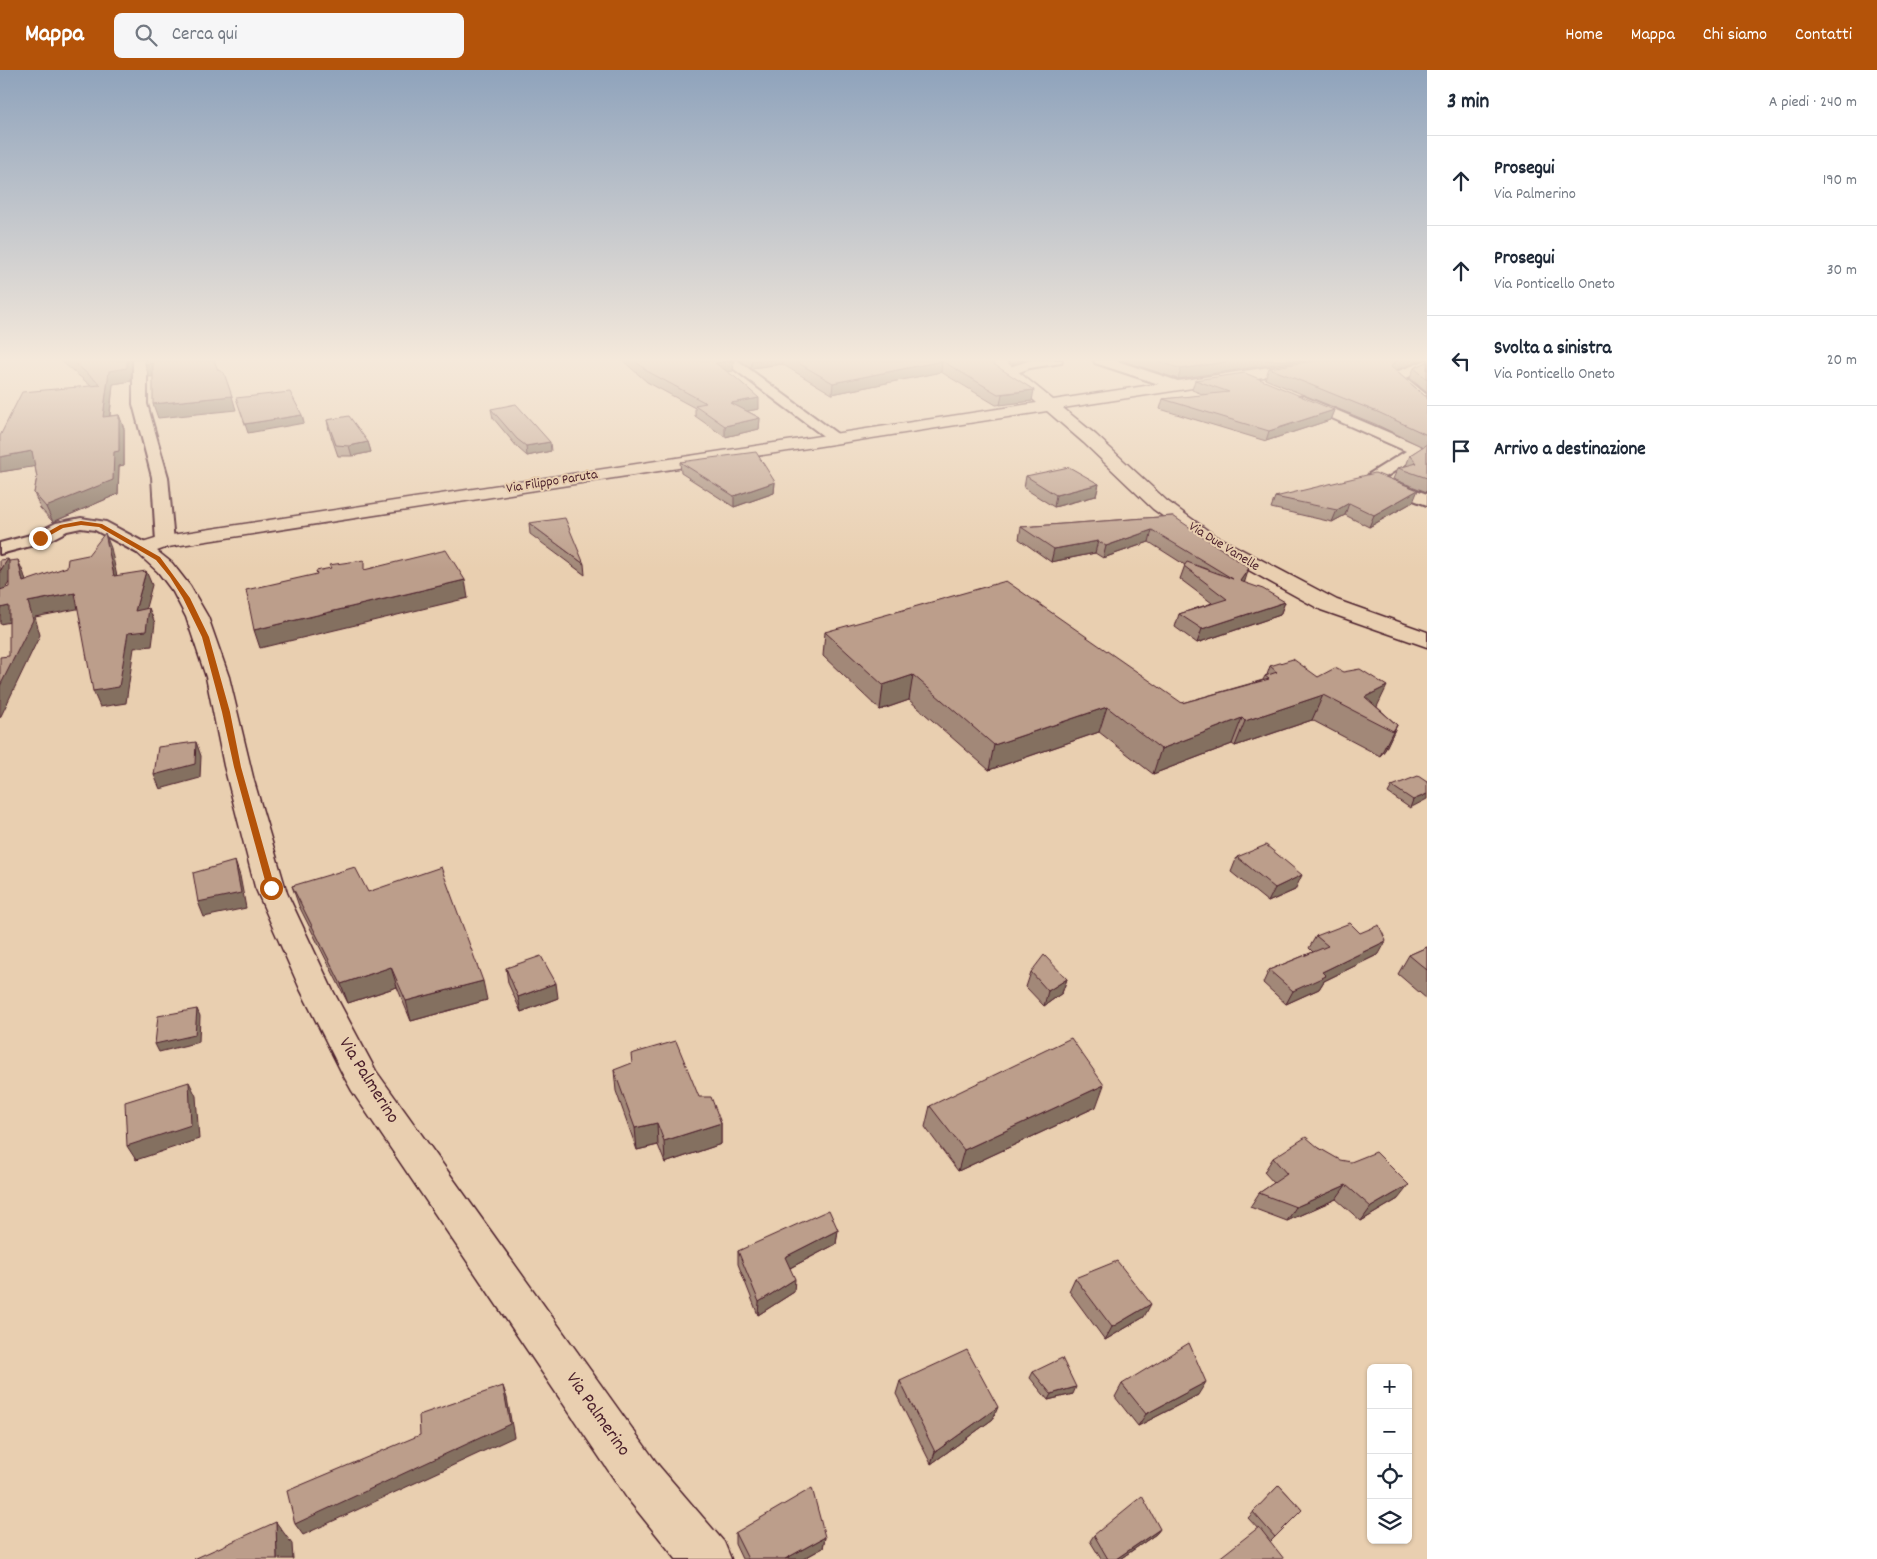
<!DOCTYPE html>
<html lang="it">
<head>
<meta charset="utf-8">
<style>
	:root { --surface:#fff; --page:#f6f6f7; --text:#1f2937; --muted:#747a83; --line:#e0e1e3; --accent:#b45309 }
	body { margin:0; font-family:Dekko,sans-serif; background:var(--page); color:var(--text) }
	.controls { position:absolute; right:15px; bottom:15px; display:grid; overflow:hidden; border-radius:8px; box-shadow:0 1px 4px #0004 }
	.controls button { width:45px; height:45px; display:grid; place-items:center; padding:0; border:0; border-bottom:1px solid var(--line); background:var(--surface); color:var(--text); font:25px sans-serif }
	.stop { position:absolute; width:15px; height:15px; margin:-11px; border:4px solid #b45309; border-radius:50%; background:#fff }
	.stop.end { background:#b45309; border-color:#fff; box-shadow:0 1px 5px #0008 }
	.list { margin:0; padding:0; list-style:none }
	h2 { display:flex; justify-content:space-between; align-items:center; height:65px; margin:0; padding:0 20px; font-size:21px }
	h2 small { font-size:16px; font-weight:400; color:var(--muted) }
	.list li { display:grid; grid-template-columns:32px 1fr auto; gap:15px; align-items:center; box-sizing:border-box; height:90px; padding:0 20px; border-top:1px solid var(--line) }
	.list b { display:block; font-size:19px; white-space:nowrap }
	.list p { margin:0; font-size:16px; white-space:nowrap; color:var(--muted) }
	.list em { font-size:16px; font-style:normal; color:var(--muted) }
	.icon { flex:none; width:28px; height:28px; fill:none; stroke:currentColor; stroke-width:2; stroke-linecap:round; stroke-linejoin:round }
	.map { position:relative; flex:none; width:1427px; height:1489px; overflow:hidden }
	header { display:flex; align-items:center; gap:30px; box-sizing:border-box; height:70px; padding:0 25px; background:var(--accent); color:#fff }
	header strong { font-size:24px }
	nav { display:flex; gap:28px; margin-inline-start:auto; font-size:18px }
	.search { width:350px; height:45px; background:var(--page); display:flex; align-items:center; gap:12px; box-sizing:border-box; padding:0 18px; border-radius:8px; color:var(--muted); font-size:19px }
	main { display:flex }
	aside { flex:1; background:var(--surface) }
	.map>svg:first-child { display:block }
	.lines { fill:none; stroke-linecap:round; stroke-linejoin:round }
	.minor-casing { stroke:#4a1f2b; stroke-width:4 }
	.tertiary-casing { stroke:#4a1f2b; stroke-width:3 }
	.minor { fill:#e9cfb0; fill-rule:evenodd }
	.tertiary { fill:#e9cfb0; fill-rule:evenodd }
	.wall { fill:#a28878; stroke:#4a1f2b }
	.shaded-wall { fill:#846f61; stroke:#4a1f2b }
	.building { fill:#bc9e8b; stroke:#4a1f2b }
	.route { fill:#b45309 }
	.labels { text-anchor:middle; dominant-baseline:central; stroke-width:4; stroke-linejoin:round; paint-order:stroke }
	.far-street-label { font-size:14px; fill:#4a1f2b; stroke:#e9cfb0 }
	.near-street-label { font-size:19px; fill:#4a1f2b; stroke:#e9cfb0 }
</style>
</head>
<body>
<header>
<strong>Mappa</strong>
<div class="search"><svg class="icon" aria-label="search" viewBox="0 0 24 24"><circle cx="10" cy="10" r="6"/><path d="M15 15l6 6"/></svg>Cerca qui</div>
<nav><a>Home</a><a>Mappa</a><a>Chi siamo</a><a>Contatti</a></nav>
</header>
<main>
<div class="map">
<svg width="1427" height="1489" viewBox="0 0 1427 1489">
	<rect width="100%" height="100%" fill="#e9cfb0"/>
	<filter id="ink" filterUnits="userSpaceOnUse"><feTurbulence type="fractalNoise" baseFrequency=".02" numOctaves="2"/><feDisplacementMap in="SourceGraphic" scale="10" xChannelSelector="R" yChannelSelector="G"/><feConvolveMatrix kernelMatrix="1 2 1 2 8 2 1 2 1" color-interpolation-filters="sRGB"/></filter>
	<g filter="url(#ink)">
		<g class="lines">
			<!-- minor casing -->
			<g class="minor-casing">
				<path id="minor" d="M 133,290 L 147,290 L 147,334 L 168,407 L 174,472 L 171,476 L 165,477 L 159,476 L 156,472 L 152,407 L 133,334 Z
					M 722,290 L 737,290 L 843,368 L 840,371 L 830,371 Z
					M 1062,290 L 1061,293 L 1030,298 L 1009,306 L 1002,302 L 1004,299 L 1031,290 Z
					M 1094,290 L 1114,290 L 1184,313 L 1186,316 L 1184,319 L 1174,319 L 1095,293 Z
					M 1427,290 L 1427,299 L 1406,308 L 1427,325 L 1427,336 L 1422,335 L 1389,307 L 1391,304 Z
					M 1303,326 L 1423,377 L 1426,380 L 1423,383 L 1384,408 L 1427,424 L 1427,435 L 1373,415 L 1367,407 L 1369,404 L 1406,381 L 1298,333 L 1296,330 L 1298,327 Z
					M 81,448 L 106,452 L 149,475 L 152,479 L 149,483 L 143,484 L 137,483 L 95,460 L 81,458 L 67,461 L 46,472 L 0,484 L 0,473 L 34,464 L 56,453 Z"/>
			</g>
			<!-- tertiary casing -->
			<g class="tertiary-casing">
				<path id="tertiary" d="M 988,290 L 1004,290 L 1053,330 L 1316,290 L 1354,290 L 1347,294 L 1063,338 L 1096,365 L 1167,431 L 1214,465 L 1337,530 L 1427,562 L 1427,577 L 1321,540 L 1200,473 L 1153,439 L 1084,373 L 1047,341 L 168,477 L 157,481 L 172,493 L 190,516 L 208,547 L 229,607 L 254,711 L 287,823 L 332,919 L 376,1001 L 659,1396 L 724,1472 L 731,1489 L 676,1489 L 627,1428 L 352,1021 L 342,1003 L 300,919 L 255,817 L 224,696 L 206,607 L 186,547 L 173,522 L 158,502 L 133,479 L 136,475 L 165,466 L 1037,333 Z"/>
			</g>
			<!-- minor -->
			<use href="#minor" class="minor"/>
			<!-- tertiary -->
			<use href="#tertiary" class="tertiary"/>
		</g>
		<!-- wall -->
		<path class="wall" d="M 60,290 L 132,290 L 131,311 L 113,314 L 110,346 L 119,345 L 124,359 L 124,395 L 119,396 L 118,424 L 53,452 L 40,438 L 34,423 L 37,407 L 35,396 L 0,402 L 91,316 Z
			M 622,290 L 733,290 L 733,301 L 728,302 L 759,339 L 747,341 L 760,348 L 759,359 L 725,367 L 695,346 L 695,338 L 647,312 Z
			M 740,290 L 987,290 L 1032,331 L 996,335 L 941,302 L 832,324 L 782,294 L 751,298 Z
			M 1007,290 L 1024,290 L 1013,294 Z
			M 1121,290 L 1301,290 L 1178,309 Z
			M 1423,290 L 1395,300 L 1425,326 L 1427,326 L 1427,422 L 1393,409 L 1398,398 L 1406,396 L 1410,385 L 1423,377 L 1375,354 L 1265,309 L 1269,298 Z
			M 1427,292 L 1427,323 L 1410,308 L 1414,298 Z
			M 1195,310 L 1334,340 L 1330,350 L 1266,371 L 1160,339 L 1163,329 L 1205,325 L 1192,320 Z
			M 491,339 L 551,381 L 527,386 L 518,378 L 493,348 Z
			M 327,350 L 368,372 L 371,382 L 352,386 L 338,386 L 329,360 Z
			M 680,392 L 775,412 L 774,423 L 734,437 L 681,403 Z
			M 1026,406 L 1099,414 L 1096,426 L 1054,437 L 1024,418 Z
			M 1275,427 L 1413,432 L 1369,457 L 1345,445 L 1332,452 L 1271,438 Z
			M 1173,446 L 1245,511 L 1244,513 L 1285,532 L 1280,545 L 1197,573 L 1175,557 L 1179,544 L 1212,533 L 1180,509 L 1185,495 L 1149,472 L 1103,488 L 1095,483 L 1051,492 L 1019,469 L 1021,457 Z
			M 529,453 L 584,494 L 585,505 L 530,464 Z
			M 825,562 L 1182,633 L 1263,610 L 1265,606 L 1267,605 L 1270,596 L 1318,607 L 1377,637 L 1397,655 L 1385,680 L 1380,686 L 1312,650 L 1235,676 L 1232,674 L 1153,704 L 1099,662 L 989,700 L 909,630 L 880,640 L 823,586 Z
			M 1427,712 L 1410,738 L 1388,723 L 1392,716 Z
			M 1237,787 L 1295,820 L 1268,832 L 1231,802 Z
			M 292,816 L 368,822 L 487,930 L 411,951 L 397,917 L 348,933 L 299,836 Z
			M 1316,866 L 1379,884 L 1324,911 L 1319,919 L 1286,934 L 1263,913 L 1269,900 L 1313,882 L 1309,878 Z
			M 1427,877 L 1427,929 L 1398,904 L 1409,885 Z
			M 506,898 L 558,928 L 521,942 L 508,913 Z
			M 1031,902 L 1067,909 L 1062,923 L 1044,936 L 1026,917 Z
			M 614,1000 L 699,1027 L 721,1053 L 721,1074 L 665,1093 L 658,1075 L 637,1080 L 616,1021 Z
			M 930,1036 L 1096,1037 L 958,1101 L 925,1057 Z
			M 1319,1078 L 1398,1129 L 1361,1151 L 1336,1129 L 1287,1151 L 1250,1137 L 1259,1123 L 1274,1113 L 1264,1102 L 1273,1088 Z
			M 838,1160 L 836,1174 L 790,1198 L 794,1222 L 758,1245 L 738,1194 L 738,1181 Z
			M 1075,1208 L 1144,1247 L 1105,1270 L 1069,1221 Z
			M 1033,1302 L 1073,1324 L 1048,1330 L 1030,1308 Z
			M 900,1311 L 993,1349 L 931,1394 L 896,1324 Z
			M 1122,1314 L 1198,1325 L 1138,1356 L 1115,1327 Z
			M 1279,1415 L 1302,1440 L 1270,1472 L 1248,1448 Z
			M 1160,1459 L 1156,1464 L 1120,1489 L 1101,1489 L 1090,1471 L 1094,1465 Z
			M 735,1463 L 825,1467 L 823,1478 L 803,1489 L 742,1489 L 735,1474 Z"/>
		<!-- shaded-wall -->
		<path class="shaded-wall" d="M 127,290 L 132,290 L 131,311 L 113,314 L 108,361 L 103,347 L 109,301 Z
			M 752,290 L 782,290 L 782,294 L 751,298 Z
			M 1014,290 L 1024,290 L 1013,294 Z
			M 1236,290 L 1301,290 L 1178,309 L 1181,299 Z
			M 1399,290 L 1423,290 L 1390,302 L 1391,297 L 1394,292 Z
			M 734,291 L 733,301 L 715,303 L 715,293 Z
			M 942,291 L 941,302 L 832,324 L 833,313 Z
			M 153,293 L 157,306 L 149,307 L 145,294 Z
			M 1034,320 L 1032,331 L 1000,335 L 1002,324 Z
			M 232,326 L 236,340 L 158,348 L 153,334 Z
			M 759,328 L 759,339 L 731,344 L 731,333 Z
			M 1334,340 L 1330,350 L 1266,371 L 1269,361 Z
			M 119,345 L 124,359 L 124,395 L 119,396 L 118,424 L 53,452 L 46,437 L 114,382 Z
			M 302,345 L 304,353 L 248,363 L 245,354 Z
			M 760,348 L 759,359 L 725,367 L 725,356 Z
			M 368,372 L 371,382 L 352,386 L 349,376 Z
			M 550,372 L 551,381 L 527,386 L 526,376 Z
			M 32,381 L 38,396 L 0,402 L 0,387 Z
			M 775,412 L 774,423 L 734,437 L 734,426 Z
			M 1099,414 L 1096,426 L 1054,437 L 1056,425 Z
			M 1418,420 L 1413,432 L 1369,457 L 1374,445 Z
			M 1349,433 L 1345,445 L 1332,452 L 1337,440 Z
			M 1152,460 L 1149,472 L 1103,488 L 1106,476 Z
			M 105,463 L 111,478 L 120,521 L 114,506 Z
			M 1098,471 L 1095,483 L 1051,492 L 1054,479 Z
			M 8,489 L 15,504 L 0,526 L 0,501 Z
			M 18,490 L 24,504 L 30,527 L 23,512 Z
			M 1249,498 L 1245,511 L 1236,524 L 1240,511 Z
			M 146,501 L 152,515 L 141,556 L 135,541 Z
			M 465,510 L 468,528 L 260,578 L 254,560 Z
			M 75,523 L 82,538 L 35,547 L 40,565 L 0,648 L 0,616 L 28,532 Z
			M 1285,532 L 1280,545 L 1197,573 L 1202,559 Z
			M 9,536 L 16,551 L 0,554 L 0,538 Z
			M 149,538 L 155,553 L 152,576 L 134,578 L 126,633 L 100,637 L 93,621 L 128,563 Z
			M 913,605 L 909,630 L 880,640 L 883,615 Z
			M 1387,616 L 1375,641 L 1365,627 Z
			M 1323,625 L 1312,650 L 1235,676 L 1245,651 Z
			M 1107,637 L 1099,662 L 989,700 L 994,675 Z
			M 1242,648 L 1232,674 L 1153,704 L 1161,679 Z
			M 1397,655 L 1385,680 L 1380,686 L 1393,661 Z
			M 196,672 L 201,686 L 200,708 L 160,719 L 154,705 Z
			M 1427,724 L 1427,729 L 1410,738 L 1413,730 Z
			M 235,791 L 240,806 L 246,838 L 204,847 L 198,832 Z
			M 1302,805 L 1295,820 L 1268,832 L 1275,818 Z
			M 1386,871 L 1379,884 L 1324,911 L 1319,919 L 1286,934 L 1293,921 L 1322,902 Z
			M 391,897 L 397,917 L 348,933 L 341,914 Z
			M 1067,909 L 1062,923 L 1044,936 L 1048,921 Z
			M 483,911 L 487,930 L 411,951 L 406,931 Z
			M 556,913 L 558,928 L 521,942 L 518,927 Z
			M 197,939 L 200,946 L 199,972 L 159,982 L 155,974 Z
			M 189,1012 L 196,1026 L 199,1069 L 136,1090 L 127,1076 Z
			M 1104,1015 L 1096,1037 L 958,1101 L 964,1080 Z
			M 657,1053 L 658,1075 L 637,1080 L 635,1058 Z
			M 721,1053 L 721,1074 L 665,1093 L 664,1071 Z
			M 1346,1115 L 1336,1129 L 1287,1151 L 1296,1137 Z
			M 1409,1115 L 1398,1129 L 1361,1151 L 1371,1137 Z
			M 838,1160 L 836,1174 L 784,1201 L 785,1187 Z
			M 795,1209 L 794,1222 L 758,1245 L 759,1232 Z
			M 1151,1234 L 1144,1247 L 1105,1270 L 1112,1257 Z
			M 1206,1312 L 1198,1325 L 1138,1356 L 1146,1344 Z
			M 503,1316 L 507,1328 L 514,1367 L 303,1465 L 295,1454 Z
			M 1076,1317 L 1073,1324 L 1048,1330 L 1051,1324 Z
			M 998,1337 L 993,1349 L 931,1394 L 935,1382 Z
			M 276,1452 L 292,1474 L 293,1489 L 277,1489 Z
			M 1160,1459 L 1156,1464 L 1120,1489 L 1116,1489 Z
			M 825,1467 L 823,1478 L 803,1489 L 785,1489 Z"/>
		<!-- building -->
		<path class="building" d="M 71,290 L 127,290 L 127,298 L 109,301 L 103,347 L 119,345 L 119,381 L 114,382 L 113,410 L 46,437 L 34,423 L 37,407 L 32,381 L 0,387 L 0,366 L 22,322 L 101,315 Z
			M 145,290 L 214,290 L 218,300 L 224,303 L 232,326 L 153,334 L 153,293 L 145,294 Z
			M 634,290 L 733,290 L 715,293 L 735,307 L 759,328 L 731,333 L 760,348 L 725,356 L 695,335 L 706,333 L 647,301 Z
			M 793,290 L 987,290 L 1034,320 L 998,324 L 942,291 L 833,313 Z
			M 1155,290 L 1236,290 L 1181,299 Z
			M 1320,290 L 1399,290 L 1394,292 L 1391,297 L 1425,326 L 1427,326 L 1427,365 L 1380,343 L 1269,298 Z
			M 1427,292 L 1427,309 L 1414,298 Z
			M 1245,303 L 1334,340 L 1269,361 L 1163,329 L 1229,322 L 1195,310 Z
			M 290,322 L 302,345 L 245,354 L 236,328 Z
			M 516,334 L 550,372 L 526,376 L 517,369 L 491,339 Z
			M 349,346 L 368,372 L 349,376 L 336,375 L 327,350 Z
			M 1427,374 L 1427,408 L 1398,398 L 1417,393 L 1410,385 Z
			M 756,382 L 775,412 L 734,426 L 680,392 Z
			M 1069,397 L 1099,414 L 1056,425 L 1026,406 Z
			M 1375,403 L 1418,420 L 1374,445 L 1349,433 L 1337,440 L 1275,427 Z
			M 1173,446 L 1249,498 L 1240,511 L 1263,519 L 1285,532 L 1202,559 L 1179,544 L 1227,529 L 1184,496 L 1187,492 L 1233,509 L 1152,460 L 1106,476 L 1098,471 L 1054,479 L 1021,457 Z
			M 565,448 L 584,494 L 529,453 Z
			M 105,463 L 114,506 L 146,501 L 135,541 L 149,538 L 146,561 L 128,563 L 119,617 L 93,621 L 75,523 L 28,532 L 33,550 L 0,616 L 0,587 L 9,586 L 9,536 L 0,538 L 0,520 L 9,517 L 9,491 L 18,490 L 23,512 L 67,497 L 68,489 L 88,485 Z
			M 446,480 L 465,510 L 254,560 L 246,520 L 317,504 L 316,501 L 331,498 L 329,495 L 364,490 L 364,500 Z
			M 8,489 L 0,501 L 0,490 Z
			M 1006,511 L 1182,633 L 1269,609 L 1265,606 L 1277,602 L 1270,596 L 1293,589 L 1318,607 L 1335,598 L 1343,602 L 1360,599 L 1387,616 L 1365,627 L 1397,655 L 1393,661 L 1323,625 L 1245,651 L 1242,648 L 1161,679 L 1107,637 L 994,675 L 913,605 L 883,615 L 825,562 Z
			M 196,672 L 195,694 L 154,705 L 158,677 Z
			M 1418,706 L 1427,712 L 1427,724 L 1413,730 L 1392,716 Z
			M 1266,775 L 1302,805 L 1275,818 L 1237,787 Z
			M 235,791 L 241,823 L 198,832 L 193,803 Z
			M 355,797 L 368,822 L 441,797 L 483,911 L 406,931 L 391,897 L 341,914 L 292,816 Z
			M 1350,853 L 1360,863 L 1379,855 L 1386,871 L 1322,902 L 1326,906 L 1293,921 L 1269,900 L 1328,876 L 1316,866 Z
			M 1427,877 L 1427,900 L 1409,885 Z
			M 1044,885 L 1067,909 L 1048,921 L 1031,902 Z
			M 541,886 L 556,913 L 518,927 L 506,898 Z
			M 197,939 L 195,965 L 155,974 L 158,946 Z
			M 1071,968 L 1104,1015 L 964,1080 L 930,1036 Z
			M 676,971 L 699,1027 L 711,1027 L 721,1053 L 664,1071 L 657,1053 L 635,1058 L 614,1000 L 632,993 L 631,984 Z
			M 189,1012 L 191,1055 L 127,1076 L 125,1032 Z
			M 1306,1067 L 1319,1078 L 1340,1090 L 1351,1092 L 1376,1082 L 1409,1115 L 1371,1137 L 1346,1115 L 1296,1137 L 1259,1123 L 1287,1104 L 1273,1088 Z
			M 829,1140 L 838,1160 L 785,1187 L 795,1209 L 759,1232 L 738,1181 Z
			M 1117,1191 L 1151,1234 L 1112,1257 L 1075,1208 Z
			M 1189,1273 L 1206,1312 L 1146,1344 L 1122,1314 Z
			M 967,1280 L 998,1337 L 935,1382 L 900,1311 Z
			M 1062,1288 L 1076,1317 L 1051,1324 L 1033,1302 Z
			M 503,1316 L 510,1354 L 295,1454 L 287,1421 L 420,1365 L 419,1345 Z
			M 1279,1415 L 1302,1440 L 1275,1467 L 1253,1442 Z
			M 812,1418 L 825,1467 L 785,1489 L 748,1489 L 735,1463 Z
			M 1142,1426 L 1160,1459 L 1116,1489 L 1108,1489 L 1094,1465 Z
			M 276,1452 L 277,1489 L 194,1489 Z
			M 1259,1457 L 1284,1489 L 1218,1489 Z"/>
	</g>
	<!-- sky -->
	<linearGradient id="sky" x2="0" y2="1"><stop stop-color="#8fa3bc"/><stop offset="0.58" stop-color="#f5e9db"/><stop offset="1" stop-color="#f5e9db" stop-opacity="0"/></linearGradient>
	<rect width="1427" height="499" fill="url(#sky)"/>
	<!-- route -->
	<path class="route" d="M 81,451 L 102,454 L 160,487 L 190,528 L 209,567 L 230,642 L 241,697 L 275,818 L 274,820 L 268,820 L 267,818 L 234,697 L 222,642 L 202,567 L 183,528 L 170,507 L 156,490 L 99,457 L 81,455 L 63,458 L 42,470 L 37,468 L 60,455 Z"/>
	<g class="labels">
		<!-- far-street labels -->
		<g class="far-street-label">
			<text transform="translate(552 412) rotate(-9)">Via Filippo Paruta</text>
			<text transform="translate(1224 477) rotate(32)">Via Due Vanelle</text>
		</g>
		<!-- near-street labels -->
		<g class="near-street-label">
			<text transform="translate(368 1011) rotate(58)">Via Palmerino</text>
			<text transform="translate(597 1345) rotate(55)">Via Palmerino</text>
		</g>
	</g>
</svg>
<div class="controls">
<button>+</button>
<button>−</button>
<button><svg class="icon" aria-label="locate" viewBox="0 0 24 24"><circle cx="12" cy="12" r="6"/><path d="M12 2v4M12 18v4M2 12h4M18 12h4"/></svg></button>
<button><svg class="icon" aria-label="layers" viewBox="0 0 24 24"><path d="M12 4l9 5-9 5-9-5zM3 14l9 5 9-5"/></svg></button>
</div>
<div class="stop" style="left:271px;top:818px"></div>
<div class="stop end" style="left:40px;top:468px"></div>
</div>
<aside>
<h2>3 min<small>A piedi · 240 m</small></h2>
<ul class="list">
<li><svg class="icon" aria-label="ahead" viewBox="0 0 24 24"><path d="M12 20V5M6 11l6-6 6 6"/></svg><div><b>Prosegui</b><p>Via Palmerino</p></div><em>190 m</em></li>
<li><svg class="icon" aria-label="ahead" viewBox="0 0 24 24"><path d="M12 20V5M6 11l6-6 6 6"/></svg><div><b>Prosegui</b><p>Via Ponticello Oneto</p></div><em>30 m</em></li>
<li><svg class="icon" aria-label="left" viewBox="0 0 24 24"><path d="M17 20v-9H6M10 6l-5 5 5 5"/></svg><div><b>Svolta a sinistra</b><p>Via Ponticello Oneto</p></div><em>20 m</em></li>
<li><svg class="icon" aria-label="arrive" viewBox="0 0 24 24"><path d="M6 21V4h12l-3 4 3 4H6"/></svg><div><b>Arrivo a destinazione</b></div></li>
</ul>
</aside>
</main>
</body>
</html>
